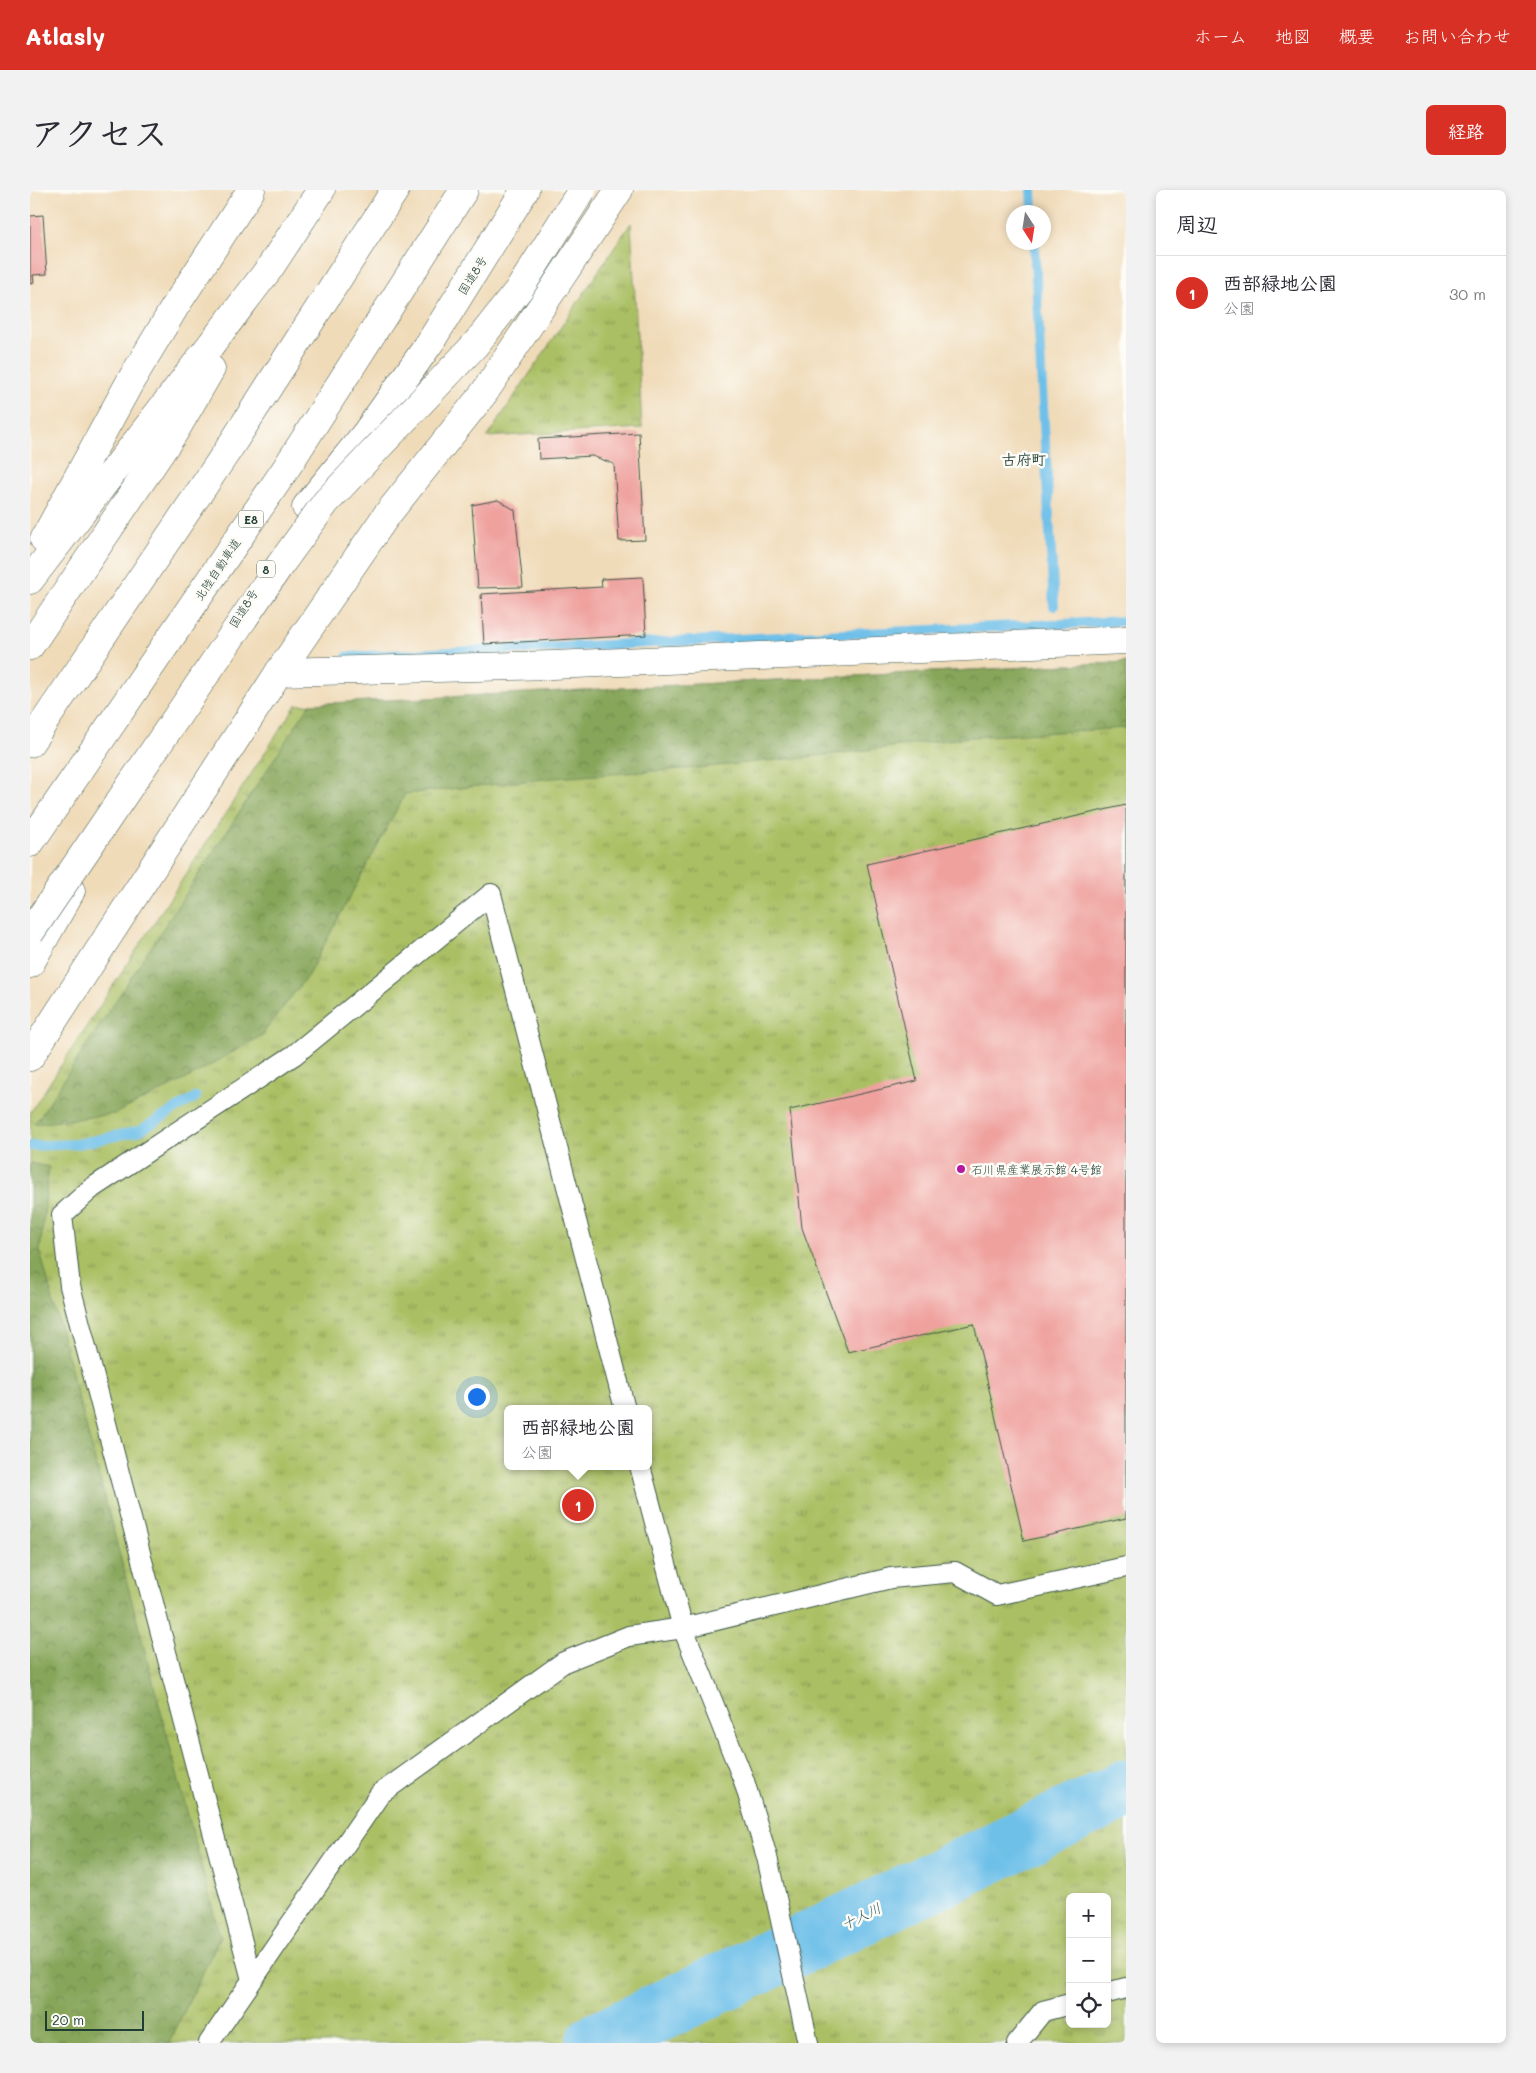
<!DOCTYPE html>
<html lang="ja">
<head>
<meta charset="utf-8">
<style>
	:root { --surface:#fff; --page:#f2f2f3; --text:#2b2b33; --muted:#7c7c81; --line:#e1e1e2; --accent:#d93025 }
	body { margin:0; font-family:Mali,"Klee One",sans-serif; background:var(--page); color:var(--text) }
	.controls { position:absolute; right:15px; bottom:15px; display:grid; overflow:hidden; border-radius:8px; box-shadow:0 2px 8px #0003 }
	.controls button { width:45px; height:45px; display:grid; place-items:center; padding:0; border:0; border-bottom:1px solid var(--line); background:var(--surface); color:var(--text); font:25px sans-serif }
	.compass { position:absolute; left:976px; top:15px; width:45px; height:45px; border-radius:50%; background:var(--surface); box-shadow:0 2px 8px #0003; rotate:168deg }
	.scale { position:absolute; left:15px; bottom:12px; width:99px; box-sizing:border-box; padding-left:5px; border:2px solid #1f3d34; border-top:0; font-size:14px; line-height:18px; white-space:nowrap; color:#1f3d34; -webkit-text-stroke:4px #fdfcf7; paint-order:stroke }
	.you { position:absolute; left:446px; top:1206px; width:18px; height:18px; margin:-12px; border:4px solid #fff; border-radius:50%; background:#1a73e8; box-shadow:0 0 0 8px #1a73e833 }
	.badge { display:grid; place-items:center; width:32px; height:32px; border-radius:50%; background:var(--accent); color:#fff; font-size:16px; font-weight:700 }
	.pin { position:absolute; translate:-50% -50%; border:2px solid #fff; box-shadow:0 1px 5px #0006 }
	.popup { position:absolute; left:474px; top:1215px; width:148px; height:65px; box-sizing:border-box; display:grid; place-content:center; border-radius:8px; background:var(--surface); filter:drop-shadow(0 1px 4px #0005); font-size:16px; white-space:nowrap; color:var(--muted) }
	.popup b { font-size:19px; color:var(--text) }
	.popup::after { content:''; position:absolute; left:50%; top:100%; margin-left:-10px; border:10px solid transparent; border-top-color:var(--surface) }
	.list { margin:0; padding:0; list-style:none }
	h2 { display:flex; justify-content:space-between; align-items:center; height:65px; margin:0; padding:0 20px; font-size:21px }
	h2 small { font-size:16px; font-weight:400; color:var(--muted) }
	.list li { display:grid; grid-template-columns:32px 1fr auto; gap:15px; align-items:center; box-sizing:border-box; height:75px; padding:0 20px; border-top:1px solid var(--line) }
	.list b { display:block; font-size:19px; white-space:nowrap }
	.list p { margin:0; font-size:16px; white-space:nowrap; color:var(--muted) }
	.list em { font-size:16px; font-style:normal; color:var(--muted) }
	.icon { flex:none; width:28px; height:28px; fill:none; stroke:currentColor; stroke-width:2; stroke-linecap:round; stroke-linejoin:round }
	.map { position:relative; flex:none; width:1096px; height:1853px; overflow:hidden; border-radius:8px }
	header { display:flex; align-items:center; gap:30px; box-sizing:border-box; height:70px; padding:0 25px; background:var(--accent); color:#fff }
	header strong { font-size:24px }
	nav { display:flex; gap:28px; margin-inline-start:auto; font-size:18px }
	.intro { display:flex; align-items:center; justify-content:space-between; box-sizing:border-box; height:120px; padding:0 30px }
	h1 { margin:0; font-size:35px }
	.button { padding:12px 22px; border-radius:8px; background:var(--accent); color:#fff; font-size:18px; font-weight:700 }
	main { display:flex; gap:30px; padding:0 30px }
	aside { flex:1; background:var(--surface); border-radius:8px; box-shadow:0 2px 8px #0003 }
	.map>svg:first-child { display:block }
	.grass { fill:url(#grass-tufts); stroke:#647e4c; fill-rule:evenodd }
	.forest { fill:url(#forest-crowns); stroke:#537247 }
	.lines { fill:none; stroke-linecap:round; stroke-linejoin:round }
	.stream { stroke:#6ec0e9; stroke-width:10 }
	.river { stroke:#6ec0e9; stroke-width:59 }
	.building { fill:#efa19e }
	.lane-casing { stroke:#3e5548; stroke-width:22 }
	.street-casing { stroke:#3e5548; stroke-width:29 }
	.highway-casing { stroke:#3e5548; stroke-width:29 }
	.lane { stroke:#fff; stroke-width:20 }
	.street { stroke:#fff; stroke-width:28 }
	.highway { stroke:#fff; stroke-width:28 }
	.highway-bridge-casing { stroke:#3e5548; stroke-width:29; stroke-linecap:butt }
	.highway-bridge { stroke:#fff; stroke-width:28 }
	.poi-dot { fill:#b5179e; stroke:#fdfcf7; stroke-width:2 }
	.labels { text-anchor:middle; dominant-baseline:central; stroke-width:5; stroke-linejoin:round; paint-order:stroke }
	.shield { fill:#fdfcf7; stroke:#62766e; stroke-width:1 }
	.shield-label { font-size:11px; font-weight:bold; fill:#1f3d34 }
	.street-label { font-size:12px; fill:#1f3d34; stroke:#fdfcf7 }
	.poi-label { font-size:12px; fill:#1f3d34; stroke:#fdfcf7; text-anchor:start }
	.water-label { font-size:14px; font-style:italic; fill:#335e61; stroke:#fdfcf7 }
	.quarter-label { font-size:15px; font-weight:bold; fill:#1f3d34; stroke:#fdfcf7 }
</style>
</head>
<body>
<header>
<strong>Atlasly</strong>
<nav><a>ホーム</a><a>地図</a><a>概要</a><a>お問い合わせ</a></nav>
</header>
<div class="intro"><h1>アクセス</h1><a class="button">経路</a></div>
<main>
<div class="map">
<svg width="1096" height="1853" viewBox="0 0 1096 1853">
	<defs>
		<pattern id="grass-tufts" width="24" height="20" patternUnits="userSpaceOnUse" patternTransform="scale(1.25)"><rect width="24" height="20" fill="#aabf64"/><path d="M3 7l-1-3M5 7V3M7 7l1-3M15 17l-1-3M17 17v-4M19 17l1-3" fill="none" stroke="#8a9c53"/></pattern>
		<pattern id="forest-crowns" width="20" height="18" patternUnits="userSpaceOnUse" patternTransform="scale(1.25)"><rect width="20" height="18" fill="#87a65a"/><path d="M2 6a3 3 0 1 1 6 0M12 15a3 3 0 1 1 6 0" fill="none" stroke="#6e884b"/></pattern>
	</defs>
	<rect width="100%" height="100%" fill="#fdfcf7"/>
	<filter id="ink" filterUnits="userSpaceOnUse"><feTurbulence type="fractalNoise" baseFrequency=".02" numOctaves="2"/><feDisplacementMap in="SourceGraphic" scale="10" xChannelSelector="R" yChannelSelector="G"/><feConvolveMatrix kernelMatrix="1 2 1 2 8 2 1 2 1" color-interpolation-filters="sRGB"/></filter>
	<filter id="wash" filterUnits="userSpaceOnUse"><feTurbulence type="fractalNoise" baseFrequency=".0096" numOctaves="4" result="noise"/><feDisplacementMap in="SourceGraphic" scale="20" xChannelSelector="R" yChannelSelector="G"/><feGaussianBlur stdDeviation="1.12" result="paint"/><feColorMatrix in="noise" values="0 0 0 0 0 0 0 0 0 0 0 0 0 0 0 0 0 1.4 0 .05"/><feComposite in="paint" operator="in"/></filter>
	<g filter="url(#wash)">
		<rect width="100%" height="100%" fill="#f0dbb9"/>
		<!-- grass -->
		<path class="grass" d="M 601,33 L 612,238 L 457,247 Z
			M 1096,472 L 1096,1853 L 0,1853 L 0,923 L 266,515 ZM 478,1219 L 618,1219 L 618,1276 L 478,1276 ZM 1040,1707 L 1077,1707 L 1077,1834 L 1040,1834 Z"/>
		<!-- forest -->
		<path class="forest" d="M 1096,472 L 1096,538 L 941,547 L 806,564 L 667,578 L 523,588 L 375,604 L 278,785 L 231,846 L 156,889 L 84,924 L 5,934 L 280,514 Z
			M 0,973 L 19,977 L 10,1061 L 190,1747 L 139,1853 L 0,1853 Z"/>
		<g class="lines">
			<!-- stream -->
			<path class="stream" d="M 1002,0 L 1003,22
				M 1004,52 L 1024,416
				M 317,467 L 1096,431
				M 0,956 L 47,954 L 109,941 L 166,907"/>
			<!-- river -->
			<path class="river" d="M 565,1853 L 1096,1599"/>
		</g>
		<g id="blocks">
			<!-- building -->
			<path class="building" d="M 13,25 L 17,84 L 3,85 L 4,93 L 0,94 L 0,26 Z
				M 609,243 L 615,350 L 589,351 L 584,274 L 562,266 L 509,269 L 508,249 Z
				M 468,310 L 485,320 L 493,397 L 448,398 L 442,315 Z
				M 613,387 L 616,445 L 454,454 L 451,404 L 572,397 L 571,389 Z
				M 1096,615 L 1096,1328 L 994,1351 L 944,1134 L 818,1162 L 772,1038 L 760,920 L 887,891 L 837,674 Z"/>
		</g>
	</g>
	<g filter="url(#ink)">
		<use href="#blocks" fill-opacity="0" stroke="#3e5548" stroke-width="1"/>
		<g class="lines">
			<!-- lane casing -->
			<g class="lane-casing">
				<path id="lane" d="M 610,1276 L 653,1438 L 861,1388 L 925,1382 L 967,1405 L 1096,1377
					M 222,1790 L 40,1096 L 32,1025 L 62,998 L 264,865 L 461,704 L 595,1219
					M 1077,1803 L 1096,1798
					M 179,1853 L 350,1604 L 534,1472 L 599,1446 L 653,1438 L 714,1591 L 737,1667 L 778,1853
					M 987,1853 L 1013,1821 L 1040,1814"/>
			</g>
			<!-- street casing -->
			<g class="street-casing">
				<path id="street" d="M 249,482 L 523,475 L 1096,450"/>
			</g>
			<!-- highway casing -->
			<g class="highway-casing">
				<path id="highway" d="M 276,317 L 336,243 L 399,154 L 495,0
					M 14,349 L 100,192 L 146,115 L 221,0
					M 0,390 L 239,79 L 291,0
					M 0,456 L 145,241 L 181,179
					M 0,553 L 198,260 L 365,0
					M 0,653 L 253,283 L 434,0
					M 0,774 L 41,701
					M 0,867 L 249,482 L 356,326 L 454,203 L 589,0"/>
			</g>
			<!-- lane -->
			<use href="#lane" class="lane"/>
			<!-- street -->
			<use href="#street" class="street"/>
			<!-- highway -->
			<use href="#highway" class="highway"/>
			<!-- highway-bridge casing -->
			<g class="highway-bridge-casing">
				<path id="highway-bridge" d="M 0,743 L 250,375 L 296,312 L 445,155 L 490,98 L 552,0"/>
			</g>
			<!-- highway-bridge -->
			<use href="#highway-bridge" class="highway-bridge"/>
		</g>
	</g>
	<!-- markers -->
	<circle class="poi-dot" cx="931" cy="979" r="5"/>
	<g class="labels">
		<!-- shield labels -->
		<g class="shield">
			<rect x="208.5" y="320.5" width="25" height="17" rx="4"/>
			<rect x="227" y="370.5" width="18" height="17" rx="4"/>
		</g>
		<g class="shield-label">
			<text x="221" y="329">E8</text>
			<text x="236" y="379">8</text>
		</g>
		<!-- street labels -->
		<g class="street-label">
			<text transform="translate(442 85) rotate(-58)">国道8号</text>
			<text transform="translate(187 379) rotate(-56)">北陸自動車道</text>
			<text transform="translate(213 418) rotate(-58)">国道8号</text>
		</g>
		<!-- poi labels -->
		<g class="poi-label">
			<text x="941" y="979">石川県産業展示館 4号館</text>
		</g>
		<!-- water labels -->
		<g class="water-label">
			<text transform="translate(831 1726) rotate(-26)">十人川</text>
		</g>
		<!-- quarter labels -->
		<g class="quarter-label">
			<text x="994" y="269">古府町</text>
		</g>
	</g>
</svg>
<div class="controls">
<button>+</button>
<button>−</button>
<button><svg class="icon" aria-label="locate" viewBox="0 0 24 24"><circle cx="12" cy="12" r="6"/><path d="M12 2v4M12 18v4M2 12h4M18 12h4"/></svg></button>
</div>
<svg class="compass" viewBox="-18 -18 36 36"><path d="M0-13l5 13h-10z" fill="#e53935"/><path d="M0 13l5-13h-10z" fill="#7c7c81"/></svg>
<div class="scale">20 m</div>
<div class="you"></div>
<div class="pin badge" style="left:548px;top:1315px">1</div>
<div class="popup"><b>西部緑地公園</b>公園</div>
</div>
<aside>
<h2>周辺<small></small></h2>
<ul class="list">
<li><span class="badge">1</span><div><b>西部緑地公園</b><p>公園</p></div><em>30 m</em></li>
</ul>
</aside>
</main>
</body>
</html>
